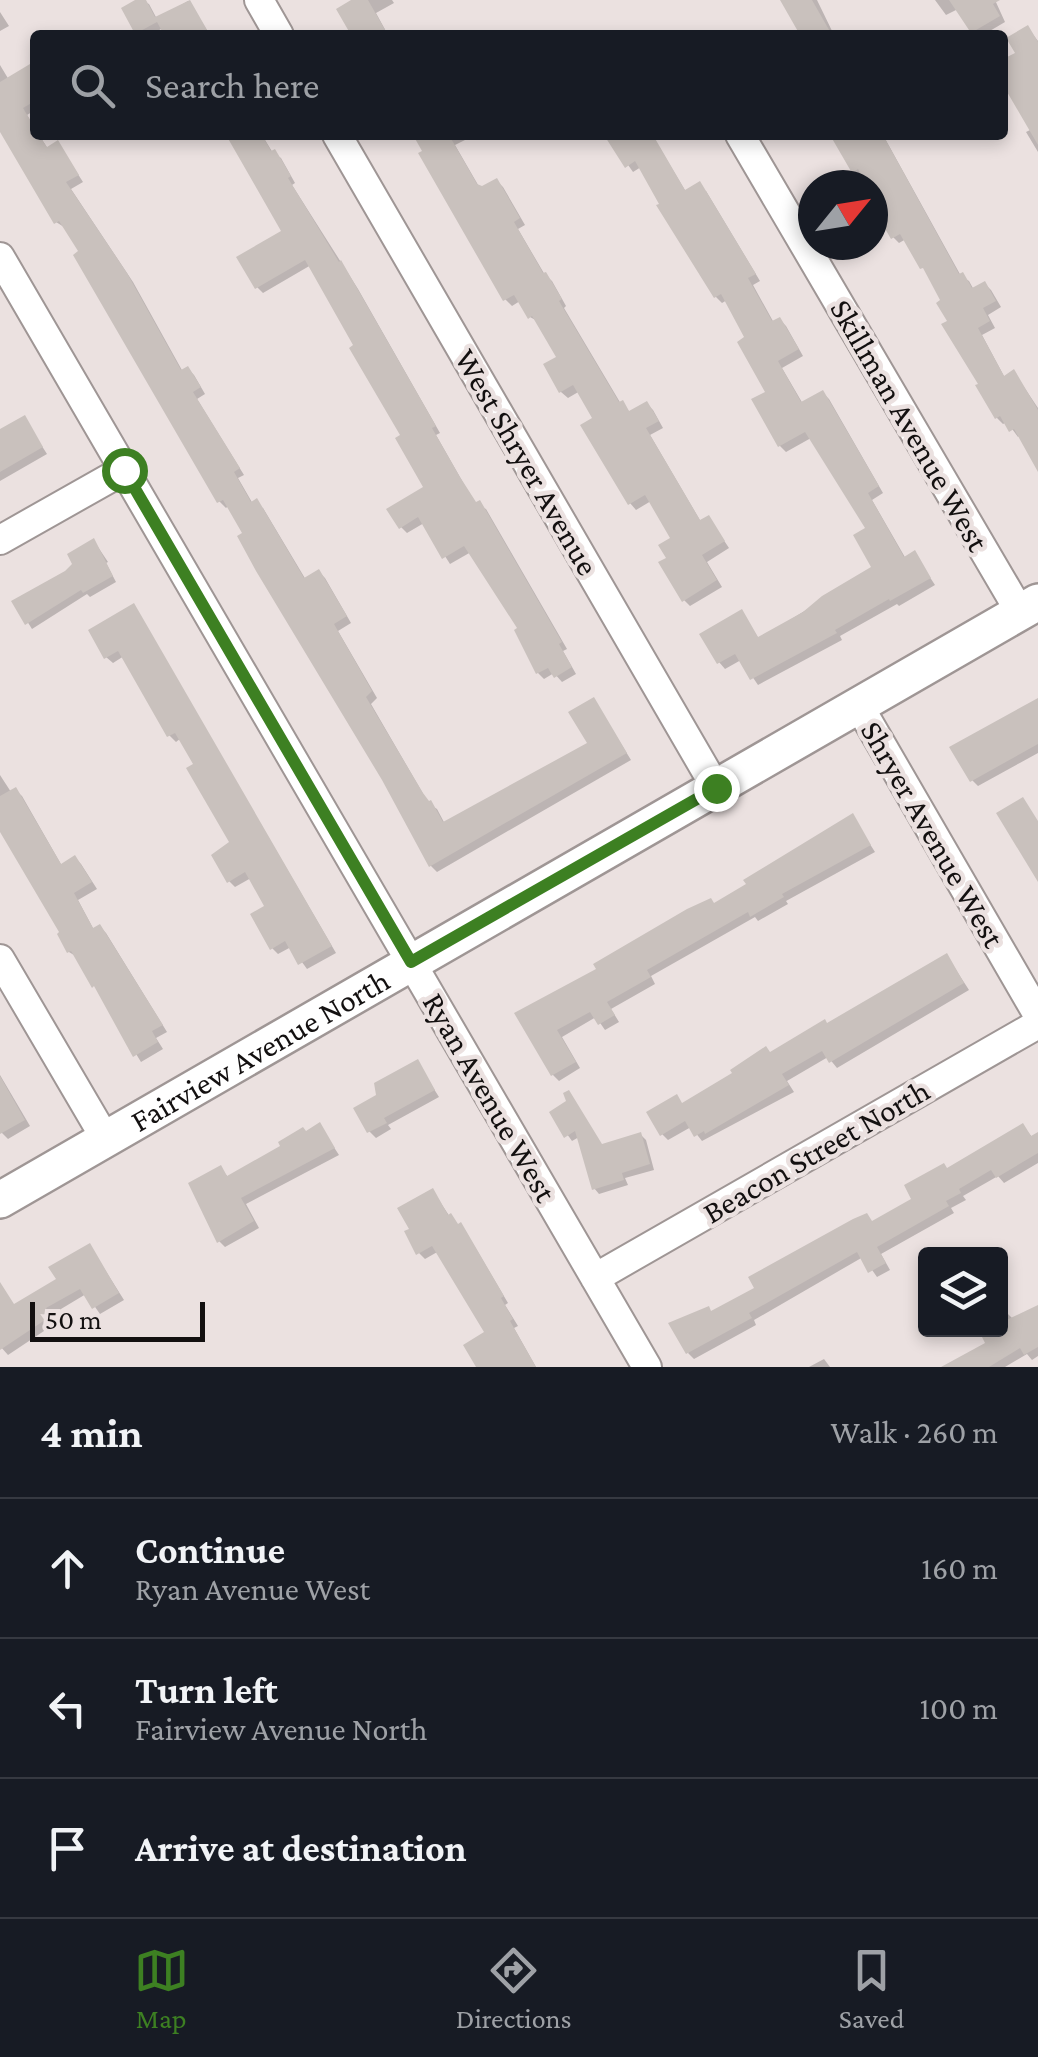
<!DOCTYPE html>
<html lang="en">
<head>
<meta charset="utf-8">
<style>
	:root { --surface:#171b24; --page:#20242c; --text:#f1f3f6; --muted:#9ea1a6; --line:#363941; --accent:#3d8022 }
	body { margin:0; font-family:"Crimson Pro",serif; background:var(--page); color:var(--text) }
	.controls { position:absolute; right:30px; bottom:30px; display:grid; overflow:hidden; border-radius:10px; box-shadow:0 5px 15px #0003 }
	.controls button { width:90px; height:90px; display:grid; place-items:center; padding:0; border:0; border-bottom:2px solid var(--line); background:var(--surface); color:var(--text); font:50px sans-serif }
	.compass { position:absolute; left:798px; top:170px; width:90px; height:90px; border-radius:50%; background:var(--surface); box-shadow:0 5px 15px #0003; rotate:60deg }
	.scale { position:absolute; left:30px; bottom:25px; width:175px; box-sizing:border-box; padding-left:10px; border:5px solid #131010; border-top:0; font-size:28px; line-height:35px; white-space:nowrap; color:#131010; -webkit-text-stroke:8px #ebe1e0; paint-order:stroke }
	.stop { position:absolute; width:30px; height:30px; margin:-22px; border:8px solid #3d8022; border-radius:50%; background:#fff }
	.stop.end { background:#3d8022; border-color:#fff; box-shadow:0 2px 10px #0008 }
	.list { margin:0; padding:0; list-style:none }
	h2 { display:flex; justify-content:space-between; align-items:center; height:130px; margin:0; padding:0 40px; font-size:42px }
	h2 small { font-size:32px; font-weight:400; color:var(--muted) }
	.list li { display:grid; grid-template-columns:65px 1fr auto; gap:30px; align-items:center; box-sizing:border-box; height:140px; padding:0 40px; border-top:2px solid var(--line) }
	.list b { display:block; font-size:38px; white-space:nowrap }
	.list p { margin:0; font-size:32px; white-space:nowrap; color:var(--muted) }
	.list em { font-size:32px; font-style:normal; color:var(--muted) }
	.icon { flex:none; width:55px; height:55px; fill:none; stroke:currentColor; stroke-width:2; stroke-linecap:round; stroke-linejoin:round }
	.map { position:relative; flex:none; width:1038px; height:1367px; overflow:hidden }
	.search { position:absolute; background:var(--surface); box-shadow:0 5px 15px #0003; left:30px; right:30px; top:30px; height:110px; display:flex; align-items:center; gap:25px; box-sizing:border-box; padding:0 35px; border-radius:10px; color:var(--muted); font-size:38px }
	.sheet { height:550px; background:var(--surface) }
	nav { display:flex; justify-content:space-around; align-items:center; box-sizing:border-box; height:140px; border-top:2px solid var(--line); background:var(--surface); font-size:28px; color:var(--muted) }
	nav a { display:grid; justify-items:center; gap:5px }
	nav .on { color:var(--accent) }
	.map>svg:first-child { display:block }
	.shadow { fill:#0003 }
	.building { fill:#c9c1bd }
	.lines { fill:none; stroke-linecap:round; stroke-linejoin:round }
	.minor-casing { stroke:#9f9695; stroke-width:32 }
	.tertiary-casing { stroke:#9f9695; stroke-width:40 }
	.minor { stroke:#fff; stroke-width:28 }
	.tertiary { stroke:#fff; stroke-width:35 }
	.route { stroke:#3d8022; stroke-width:12 }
	.labels { text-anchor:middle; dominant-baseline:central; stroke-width:9; stroke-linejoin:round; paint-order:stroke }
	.street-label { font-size:32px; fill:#131010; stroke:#ebe1e0 }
</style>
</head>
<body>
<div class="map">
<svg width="1038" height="1367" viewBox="0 0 1038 1367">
	<rect width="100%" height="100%" fill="#ebe1e0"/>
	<!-- shadow -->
	<path class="shadow" d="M 140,0 L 149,4 L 157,19 L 188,1 L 210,35 L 168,35 L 163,28 L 150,35 L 140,35 L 137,32 Z
		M 356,0 L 392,0 L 394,3 L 376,13 L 388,35 L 354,35 Z
		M 782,0 L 817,0 L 834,35 L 803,35 Z
		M 935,0 L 995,0 L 1005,22 L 983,35 L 976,35 L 958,9 L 946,15 Z
		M 0,12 L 9,26 L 0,31 Z
		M 1028,28 L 1038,41 L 1038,152 L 1026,132 L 1032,129 L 1003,81 L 1003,62 L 1018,54 Z
		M 35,64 L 35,110 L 27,115 L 35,128 L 35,135 L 39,135 L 48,149 L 58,143 L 83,182 L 71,189 L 133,282 L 183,372 L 188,369 L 194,375 L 205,394 L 197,399 L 244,475 L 238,478 L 253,504 L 263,508 L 306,580 L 319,572 L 325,578 L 351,623 L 338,631 L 377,698 L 371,704 L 429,804 L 437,809 L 445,824 L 590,744 L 594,700 L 631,760 L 437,872 L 431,866 L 229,505 L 226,508 L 219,501 L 82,252 L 64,227 L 56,222 L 0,125 L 0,65 L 9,80 Z
		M 228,135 L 262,135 L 273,153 L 281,158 L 295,183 L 292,185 L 358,289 L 440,433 L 436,435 L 465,486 L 477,505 L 486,509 L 567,649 L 563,651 L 576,674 L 562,682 L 554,673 L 544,679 L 538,673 L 520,629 L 471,552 L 450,564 L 424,523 L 407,533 L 401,527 L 426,487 L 403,436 L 311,265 L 263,293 L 257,287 L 284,232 Z
		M 416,135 L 467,135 L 469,138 L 455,145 L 481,190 L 497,181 L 503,187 L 525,225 L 518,229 L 545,275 L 552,281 L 566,306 L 564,308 L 621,404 L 631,413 L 647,404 L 653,410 L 663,428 L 650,435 L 701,522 L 709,518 L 729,548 L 707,562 L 722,587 L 690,606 L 684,600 L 669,559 L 674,539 L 651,501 L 636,510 L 630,503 L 596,419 L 580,391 L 568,398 L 561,392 L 546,365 L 559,358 L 539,322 L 530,317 L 520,301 L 512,306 L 505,299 Z
		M 607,135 L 652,135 L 686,192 L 706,191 L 760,281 L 753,285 L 774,323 L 780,320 L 786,326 L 803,356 L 782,368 L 803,404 L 823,393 L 829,399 L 883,493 L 872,500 L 906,559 L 914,553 L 935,585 L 899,606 L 897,604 L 840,636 L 842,640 L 758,685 L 741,660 L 725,669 L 719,662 L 741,612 L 759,639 L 874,568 L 869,528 L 811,438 L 786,452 L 780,446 L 768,392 L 748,338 L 727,300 L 722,303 L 716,297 L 641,167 L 633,172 Z
		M 837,135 L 883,135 L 961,276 L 969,281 L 974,290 L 985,284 L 991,290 L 1001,307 L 988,315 L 995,328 L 982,335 L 1005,378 L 1014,372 L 1038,408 L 1038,467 L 1020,435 L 1018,437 L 1007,422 L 1003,424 L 997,418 L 979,386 L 981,385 L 950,322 L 944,301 L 906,239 L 899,243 L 893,237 L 873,185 L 865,175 L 860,178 L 854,171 Z
		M 24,418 L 47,454 L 0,481 L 0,432 Z
		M 94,541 L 108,562 L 106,563 L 116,582 L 90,597 L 87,594 L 32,629 L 15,602 L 67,573 Z
		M 133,606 L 336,953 L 307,969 L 291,947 L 278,954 L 272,948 L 268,907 L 251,878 L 235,887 L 229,881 L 232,843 L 181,738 L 176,742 L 169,735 L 124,656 L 113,663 L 106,657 Z
		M 1038,701 L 1038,753 L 978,786 L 972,780 Z
		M 0,775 L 11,792 L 15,790 L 22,796 L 62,866 L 75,858 L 81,864 L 97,889 L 78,900 L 94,930 L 100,927 L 106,933 L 167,1032 L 156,1038 L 163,1049 L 141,1062 L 77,957 L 69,952 L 60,935 L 63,933 L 0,827 Z
		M 852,816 L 875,852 L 786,901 L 788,904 L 758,921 L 755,917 L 651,976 L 655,984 L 611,1009 L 619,1022 L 605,1030 L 596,1017 L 562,1037 L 580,1068 L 559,1081 L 553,1075 L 517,1014 L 715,905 Z
		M 947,956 L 969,990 L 837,1068 L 828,1057 L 787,1081 L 794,1092 L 702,1141 L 691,1127 L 668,1140 L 662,1134 L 684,1105 Z
		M 417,1062 L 439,1097 L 388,1125 L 391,1129 L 376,1138 L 369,1131 L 379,1096 Z
		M 0,1075 L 30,1126 L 8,1139 L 0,1131 Z
		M 552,1113 L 603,1146 L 641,1135 L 646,1140 L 654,1170 L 625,1178 L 628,1185 L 599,1194 L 594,1188 L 579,1137 L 572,1141 Z
		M 1022,1125 L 1033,1138 L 1038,1135 L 1038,1163 L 1004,1183 L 998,1176 L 963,1196 L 966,1200 L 951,1208 L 954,1213 L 881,1254 L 890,1270 L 877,1277 L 863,1257 L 754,1320 L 756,1325 L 694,1359 L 688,1353 L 712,1313 L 914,1200 L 948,1171 Z
		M 320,1126 L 339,1155 L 246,1204 L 259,1228 L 225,1247 L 219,1241 L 220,1168 L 229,1178 Z
		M 433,1191 L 450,1217 L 466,1232 L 508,1303 L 505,1305 L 518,1326 L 514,1328 L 536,1367 L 479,1367 L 487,1333 L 439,1251 L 425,1259 L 419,1253 Z
		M 90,1246 L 124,1300 L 100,1314 L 86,1294 L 51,1315 L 56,1323 L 8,1355 L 0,1346 L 0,1296 L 15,1306 L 59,1280 Z
		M 1038,1308 L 1038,1356 L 1032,1360 L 1027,1354 L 1005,1367 L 946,1367 L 989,1343 L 984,1336 L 1000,1330 L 1000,1316 L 1006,1312 L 1013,1319 Z
		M 824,1359 L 830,1367 L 809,1367 Z"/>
	<!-- building -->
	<path class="building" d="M 135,0 L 146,0 L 155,17 L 190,0 L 210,35 L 164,35 L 157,22 L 135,34 L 121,8 Z
		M 351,0 L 368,0 L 388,35 L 351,35 L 336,9 Z
		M 780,0 L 812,0 L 832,35 L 800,35 Z
		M 949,0 L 1000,0 L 993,4 L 1000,16 L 971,33 Z
		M 1028,25 L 1038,42 L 1038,145 L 1003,85 L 1003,59 L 1015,53 L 1006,38 Z
		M 35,61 L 35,101 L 23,108 L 35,128 L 35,135 L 39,135 L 47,147 L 58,140 L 79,175 L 66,182 L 127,273 L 181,370 L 188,366 L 201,387 L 193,392 L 240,468 L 234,472 L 251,502 L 257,498 L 304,578 L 319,569 L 347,616 L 334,624 L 372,691 L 366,697 L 423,793 L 429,801 L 431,800 L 443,822 L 587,743 L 568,712 L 594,697 L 627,753 L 429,867 L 382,780 L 256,571 L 237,536 L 242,533 L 223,500 L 217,503 L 73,255 L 78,251 L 59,221 L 54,224 L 0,132 L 0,82 Z
		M 226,135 L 262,135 L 271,151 L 275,149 L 291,176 L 288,178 L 339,262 L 341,260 L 436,426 L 432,428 L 460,477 L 476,502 L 480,500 L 562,642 L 559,644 L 572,667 L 554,678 L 548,668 L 536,674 L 514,630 L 517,628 L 464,546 L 442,559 L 418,517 L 399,529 L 386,509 L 423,487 L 395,438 L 400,435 L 349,348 L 353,345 L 305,260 L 255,289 L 236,257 L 281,231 Z
		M 413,135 L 449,135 L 477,184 L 482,186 L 497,178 L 520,218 L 514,222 L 543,273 L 546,272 L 562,299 L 559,301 L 619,402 L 623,400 L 629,411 L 647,401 L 659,421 L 646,428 L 700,520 L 709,515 L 725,541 L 702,555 L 717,580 L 682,602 L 658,562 L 666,558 L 658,545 L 670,538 L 645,495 L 628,505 L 580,425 L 592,418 L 573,385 L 559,393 L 543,364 L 556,357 L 532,316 L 528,319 L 514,295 L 503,301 L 418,153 L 422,151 Z
		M 604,135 L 653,135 L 685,190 L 700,181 L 756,274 L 748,278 L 772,321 L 780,317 L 799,349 L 778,361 L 801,402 L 823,390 L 879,486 L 868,493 L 904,557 L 915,550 L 931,578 L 890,601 L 889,599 L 835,630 L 837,633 L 750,680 L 735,654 L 717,664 L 699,634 L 742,609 L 758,637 L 803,612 L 822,596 L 871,567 L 853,535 L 865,528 L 805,432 L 778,447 L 751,399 L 765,392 L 737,342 L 744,337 L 721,294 L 714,298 L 656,205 L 659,204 L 635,161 L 625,168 Z
		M 830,135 L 883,135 L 959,274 L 963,272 L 972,288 L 985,281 L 996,301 L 983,308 L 990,321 L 978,328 L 1004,376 L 1014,369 L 1038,410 L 1038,472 L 1014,429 L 1009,432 L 1000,416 L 995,419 L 975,385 L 978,384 L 941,324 L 947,321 L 936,303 L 940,300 L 923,268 L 920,269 L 900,234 L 891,239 L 876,213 L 882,210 L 873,195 L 873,185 L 867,185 L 858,169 L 852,173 Z
		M 25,415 L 43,447 L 0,472 L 0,429 Z
		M 94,538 L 113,576 L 83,593 L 81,590 L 25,625 L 11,601 L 65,571 L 72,564 L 67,554 Z
		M 134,603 L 332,946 L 298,965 L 285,941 L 270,950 L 250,914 L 264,906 L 245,872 L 227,883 L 211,855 L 229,842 L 186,768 L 193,764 L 175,733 L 167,737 L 118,651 L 104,659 L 88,630 Z
		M 1038,698 L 1038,744 L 970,782 L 949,747 Z
		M 16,787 L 61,864 L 75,855 L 92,882 L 74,893 L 93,928 L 100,924 L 163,1025 L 152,1031 L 158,1042 L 133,1057 L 94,986 L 92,988 L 71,951 L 67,953 L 57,934 L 59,932 L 0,832 L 0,796 Z
		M 1023,797 L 1038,821 L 1038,882 L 996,813 Z
		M 853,813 L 871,845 L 782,894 L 784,897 L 750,917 L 748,912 L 647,970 L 651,977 L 607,1002 L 615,1015 L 598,1025 L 590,1012 L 557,1030 L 576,1062 L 551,1076 L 514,1013 L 596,969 L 593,964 L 687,909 L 711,898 L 714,903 L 746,884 L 743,880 Z
		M 947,953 L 964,983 L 829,1063 L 822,1051 L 782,1074 L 789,1085 L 705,1134 L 704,1131 L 694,1137 L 685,1121 L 660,1136 L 646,1112 L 677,1094 L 682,1103 L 732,1073 L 730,1070 L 766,1046 L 770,1052 L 825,1019 L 827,1023 Z
		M 418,1059 L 435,1090 L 384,1118 L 387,1123 L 367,1133 L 353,1108 L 376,1095 L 374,1083 Z
		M 0,1076 L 25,1120 L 0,1134 Z
		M 569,1090 L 602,1144 L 641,1132 L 650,1164 L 622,1173 L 624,1180 L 592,1190 L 575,1131 L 564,1138 L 549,1112 L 566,1101 L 563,1093 Z
		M 320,1122 L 335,1148 L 241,1198 L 254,1221 L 217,1243 L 188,1183 L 221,1165 L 227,1176 L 280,1146 L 278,1142 L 303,1127 L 306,1131 Z
		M 1023,1123 L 1031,1136 L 1038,1132 L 1038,1153 L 996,1178 L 991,1170 L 959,1189 L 961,1193 L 946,1201 L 949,1206 L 877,1247 L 886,1263 L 868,1273 L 857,1252 L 749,1313 L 752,1318 L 686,1354 L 668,1323 L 709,1306 L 711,1311 L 754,1288 L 748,1277 L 853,1219 L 867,1213 L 872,1221 L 911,1199 L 904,1185 L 944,1163 L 947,1168 Z
		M 433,1188 L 448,1215 L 451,1213 L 458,1224 L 461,1222 L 504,1296 L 501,1298 L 513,1319 L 510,1321 L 536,1367 L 476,1367 L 463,1345 L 484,1332 L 432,1246 L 416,1255 L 404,1231 L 409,1229 L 397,1208 Z
		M 90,1243 L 119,1293 L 92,1309 L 80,1289 L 46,1308 L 51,1316 L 0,1350 L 0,1282 L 14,1304 L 56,1279 L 48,1267 Z
		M 1038,1305 L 1038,1347 L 1024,1355 L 1020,1348 L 989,1367 L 941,1367 L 985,1343 L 981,1335 L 990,1330 L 1000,1330 L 1000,1323 Z"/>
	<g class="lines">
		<!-- minor casing -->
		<g class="minor-casing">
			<path id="minor" d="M 259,0 L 279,35
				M 337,135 L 716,788
				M 740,135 L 1020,612
				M 0,257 L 647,1367
				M 0,540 L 124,470
				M 859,706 L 1038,1015
				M 0,959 L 105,1138
				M 595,1278 L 1038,1024"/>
		</g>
		<!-- tertiary casing -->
		<g class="tertiary-casing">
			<g id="tertiary">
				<path id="s1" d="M 0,1200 L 1038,602"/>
			</g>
		</g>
		<!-- minor -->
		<use href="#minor" class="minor"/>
		<!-- tertiary -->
		<use href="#tertiary" class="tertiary"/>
	</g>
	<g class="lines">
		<!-- route -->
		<path class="route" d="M 124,470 L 411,962 L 716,788"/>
	</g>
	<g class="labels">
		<!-- street labels -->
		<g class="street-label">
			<text transform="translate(910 425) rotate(60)">Skillman Avenue West</text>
			<text transform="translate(527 462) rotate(60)">West Shryer Avenue</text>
			<text transform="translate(933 834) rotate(60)">Shryer Avenue West</text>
			<text stroke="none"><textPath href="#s1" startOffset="300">Fairview Avenue North</textPath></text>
			<text transform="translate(490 1097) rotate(60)">Ryan Avenue West</text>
			<text transform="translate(816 1151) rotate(-30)">Beacon Street North</text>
		</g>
	</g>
</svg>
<div class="controls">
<button><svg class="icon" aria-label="layers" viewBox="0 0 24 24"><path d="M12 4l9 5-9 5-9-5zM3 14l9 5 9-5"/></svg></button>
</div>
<svg class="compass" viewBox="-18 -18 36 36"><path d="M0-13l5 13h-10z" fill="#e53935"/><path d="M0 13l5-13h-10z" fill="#9ea1a6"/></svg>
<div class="scale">50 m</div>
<div class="stop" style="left:124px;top:470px"></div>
<div class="stop end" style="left:716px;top:788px"></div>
<div class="search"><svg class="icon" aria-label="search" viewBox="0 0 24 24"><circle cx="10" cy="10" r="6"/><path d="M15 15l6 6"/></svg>Search here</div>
</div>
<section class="sheet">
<h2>4 min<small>Walk · 260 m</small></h2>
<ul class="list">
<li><svg class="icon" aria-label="ahead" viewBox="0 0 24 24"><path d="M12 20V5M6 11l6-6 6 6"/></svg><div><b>Continue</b><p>Ryan Avenue West</p></div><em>160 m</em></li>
<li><svg class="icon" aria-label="left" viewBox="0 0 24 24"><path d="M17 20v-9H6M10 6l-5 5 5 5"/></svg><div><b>Turn left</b><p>Fairview Avenue North</p></div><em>100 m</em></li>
<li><svg class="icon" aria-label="arrive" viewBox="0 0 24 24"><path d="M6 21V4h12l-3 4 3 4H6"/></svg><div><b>Arrive at destination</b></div></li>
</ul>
</section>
<nav>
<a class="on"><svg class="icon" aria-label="map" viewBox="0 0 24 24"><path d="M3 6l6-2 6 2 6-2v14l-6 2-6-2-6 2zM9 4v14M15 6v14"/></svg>Map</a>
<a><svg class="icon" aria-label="directions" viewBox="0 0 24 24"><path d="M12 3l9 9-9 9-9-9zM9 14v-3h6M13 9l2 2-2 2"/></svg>Directions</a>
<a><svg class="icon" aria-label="saved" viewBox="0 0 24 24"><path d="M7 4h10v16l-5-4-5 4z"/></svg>Saved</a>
</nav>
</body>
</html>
